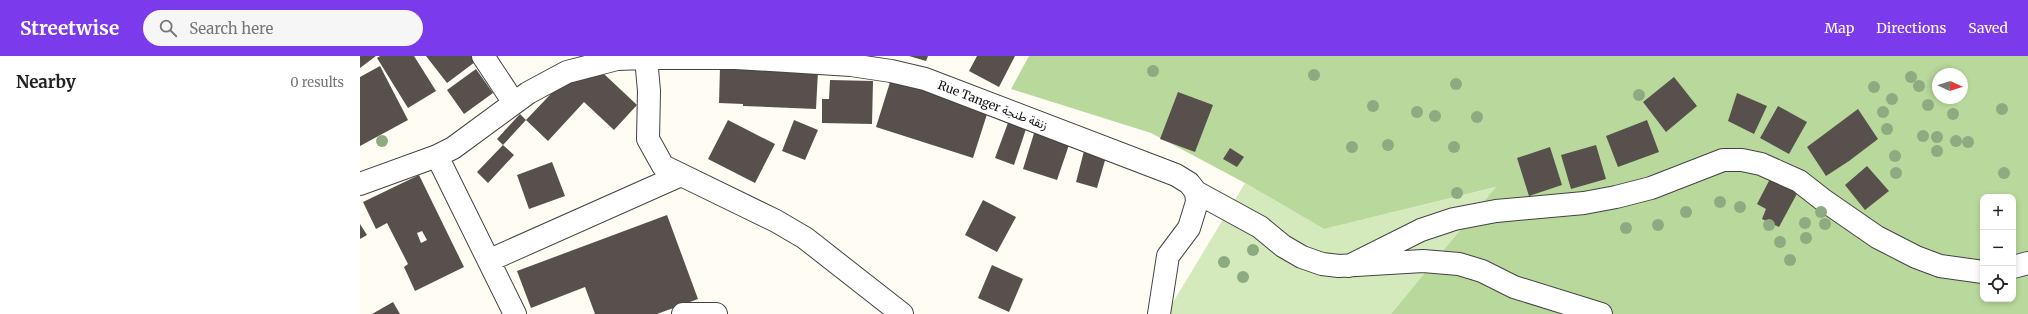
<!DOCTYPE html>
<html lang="en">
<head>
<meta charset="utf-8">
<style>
	:root { --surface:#fff; --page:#f6f6f6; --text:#222; --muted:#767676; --line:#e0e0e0; --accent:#7c3aed }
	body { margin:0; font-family:Merriweather,"Noto Sans Arabic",serif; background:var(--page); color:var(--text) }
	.controls { position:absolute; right:12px; bottom:12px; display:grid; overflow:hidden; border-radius:8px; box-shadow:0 2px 6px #0003 }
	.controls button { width:36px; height:36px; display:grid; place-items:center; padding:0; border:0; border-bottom:1px solid var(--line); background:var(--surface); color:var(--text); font:20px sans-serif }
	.compass { position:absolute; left:1572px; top:12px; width:36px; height:36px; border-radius:50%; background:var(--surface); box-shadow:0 2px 6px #0003; rotate:93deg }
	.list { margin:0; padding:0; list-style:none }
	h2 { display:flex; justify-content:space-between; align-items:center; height:52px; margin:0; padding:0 16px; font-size:17px }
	h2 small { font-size:13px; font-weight:400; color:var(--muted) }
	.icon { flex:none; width:22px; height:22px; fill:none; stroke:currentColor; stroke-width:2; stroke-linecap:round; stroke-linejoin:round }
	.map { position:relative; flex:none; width:1668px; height:258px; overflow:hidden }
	header { display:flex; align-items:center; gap:24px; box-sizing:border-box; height:56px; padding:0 20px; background:var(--accent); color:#fff }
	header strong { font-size:19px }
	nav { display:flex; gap:22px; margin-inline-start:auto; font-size:14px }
	.search { width:280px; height:36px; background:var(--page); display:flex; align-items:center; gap:10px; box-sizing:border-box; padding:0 14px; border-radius:22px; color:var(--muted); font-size:15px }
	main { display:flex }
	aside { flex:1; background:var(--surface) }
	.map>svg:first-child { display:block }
	.green { fill:#d4e9bc }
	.forest { fill:#b9d99c; fill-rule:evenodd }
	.building { fill:#58504c; fill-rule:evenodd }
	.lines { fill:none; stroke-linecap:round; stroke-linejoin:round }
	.minor-casing { stroke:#434343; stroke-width:24 }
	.minor { stroke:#fff; stroke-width:22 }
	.tree { fill:#8eaa80 }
	.labels { text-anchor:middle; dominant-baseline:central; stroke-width:4; stroke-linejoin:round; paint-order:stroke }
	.street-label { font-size:12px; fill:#101010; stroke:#fff }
</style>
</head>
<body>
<header>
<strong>Streetwise</strong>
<div class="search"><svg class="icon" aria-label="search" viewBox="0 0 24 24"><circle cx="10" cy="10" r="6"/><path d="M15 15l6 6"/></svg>Search here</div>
<nav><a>Map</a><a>Directions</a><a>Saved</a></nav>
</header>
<main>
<aside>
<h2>Nearby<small>0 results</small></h2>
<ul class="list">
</ul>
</aside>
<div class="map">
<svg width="1668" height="258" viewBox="0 0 1668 258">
	<rect width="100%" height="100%" fill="#fffcf3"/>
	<!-- green -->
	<path class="green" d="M 885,127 L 964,173 L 1137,131 L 1031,258 L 806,258 Z"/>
	<!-- forest -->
	<path class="forest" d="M 669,0 L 1668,0 L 1668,258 L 1031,258 L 1136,131 L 964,173 L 885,127 L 791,77 L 651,33 ZM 1578,18 L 1602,18 L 1602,42 L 1578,42 ZM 1623,141 L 1653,141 L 1653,243 L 1623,243 Z"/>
	<!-- building -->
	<path class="building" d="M 0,0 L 16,0 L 0,12 Z
		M 20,0 L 54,0 L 76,35 L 48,52 L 17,2 Z
		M 66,0 L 111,0 L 115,6 L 87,27 Z
		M 549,0 L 568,0 L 566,5 Z
		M 617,0 L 655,0 L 639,31 L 609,15 Z
		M 226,1 L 277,49 L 254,74 L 224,46 L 188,85 L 166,64 Z
		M 20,10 L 48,64 L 0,90 L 0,21 Z
		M 360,11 L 458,15 L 456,53 L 383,50 L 383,48 L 359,47 Z
		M 116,13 L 133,37 L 104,58 L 87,34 Z
		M 1314,21 L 1337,50 L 1306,76 L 1283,46 Z
		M 531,23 L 628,55 L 613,102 L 516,71 Z
		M 470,24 L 513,25 L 512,68 L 462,67 L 462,43 L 469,43 Z
		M 818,36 L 853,49 L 835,96 L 800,83 Z
		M 1377,37 L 1407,50 L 1394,78 L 1368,65 Z
		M 1418,50 L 1447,66 L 1429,98 L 1400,82 Z
		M 1498,53 L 1518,83 L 1489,105 L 1466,120 L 1447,91 Z
		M 160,58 L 166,64 L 143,89 L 137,83 Z
		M 368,64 L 415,88 L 395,127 L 348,103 Z
		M 434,64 L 458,74 L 445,104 L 422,95 Z
		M 649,64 L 667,70 L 654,109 L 635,102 Z
		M 1287,64 L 1299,96 L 1258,111 L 1246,80 Z
		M 675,74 L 710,86 L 697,124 L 663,113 Z
		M 143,89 L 154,99 L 128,127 L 117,116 Z
		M 1236,89 L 1246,123 L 1211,133 L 1201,99 Z
		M 1190,91 L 1202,129 L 1169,140 L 1157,102 Z
		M 870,92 L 884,101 L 877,111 L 863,103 Z
		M 724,95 L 746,101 L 737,132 L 716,126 Z
		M 192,106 L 205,140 L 169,153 L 157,119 Z
		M 1507,110 L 1529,135 L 1505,154 L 1485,129 Z
		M 59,119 L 104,211 L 55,235 L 44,211 L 48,208 L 27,167 L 16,173 L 3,146 ZM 62,175 L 67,184 L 61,187 L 57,177 Z
		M 1412,119 L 1439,134 L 1419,171 L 1402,163 L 1406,153 L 1397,148 Z
		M 623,144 L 656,161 L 637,196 L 605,179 Z
		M 307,159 L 338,243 L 297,258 L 235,258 L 225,231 L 171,252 L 157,215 Z
		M 0,168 L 7,179 L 0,183 Z
		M 632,209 L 663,223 L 649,256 L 618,242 Z
		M 33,246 L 40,258 L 12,258 Z"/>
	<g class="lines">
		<!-- minor casing -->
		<g class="minor-casing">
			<path id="minor" d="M 123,0 L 154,47
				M 286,2 L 289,35 L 288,83 L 303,110 L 416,165 L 445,182 L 542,258
				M 77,100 L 155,258
				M 0,128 L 77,100 L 93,92 L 168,37 L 207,16 L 257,3 L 286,2 L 376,2 L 491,9 L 531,15 L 565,23 L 816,119 L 829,127 L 836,136 L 837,146 L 829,172 L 808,200 L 799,258
				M 836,136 L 900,171 L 923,190 L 942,201 L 962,208 L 979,210 L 1063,205 L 1099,208 L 1122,215 L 1154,231 L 1241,258
				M 130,204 L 321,119
				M 989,210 L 1061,174 L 1094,163 L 1136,155 L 1224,147 L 1256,141 L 1291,132 L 1363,104 L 1382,104 L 1401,108 L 1439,125 L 1462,143 L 1517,181 L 1556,201 L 1580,210 L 1623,216
				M 1653,211 L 1668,207
				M 323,258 L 356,258"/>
		</g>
		<!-- minor -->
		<use href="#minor" class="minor"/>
	</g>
	<!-- trees -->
	<g class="tree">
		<circle cx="793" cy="15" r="6"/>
		<circle cx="954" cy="19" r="6"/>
		<circle cx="1551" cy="21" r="6"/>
		<circle cx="1096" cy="28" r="6"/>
		<circle cx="1559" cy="30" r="6"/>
		<circle cx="1514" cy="31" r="6"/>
		<circle cx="1279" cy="39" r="6"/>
		<circle cx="1532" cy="43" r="6"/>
		<circle cx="1568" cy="49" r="6"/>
		<circle cx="1013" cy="50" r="6"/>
		<circle cx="1642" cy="53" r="6"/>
		<circle cx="1057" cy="56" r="6"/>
		<circle cx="1523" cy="56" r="6"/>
		<circle cx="1593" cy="58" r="6"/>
		<circle cx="1075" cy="60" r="6"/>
		<circle cx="1117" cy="61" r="6"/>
		<circle cx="1527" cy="73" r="6"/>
		<circle cx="1563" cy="80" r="6"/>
		<circle cx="1577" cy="81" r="6"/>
		<circle cx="22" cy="85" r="6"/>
		<circle cx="1596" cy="85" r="6"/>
		<circle cx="1608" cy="86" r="6"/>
		<circle cx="1028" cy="89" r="6"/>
		<circle cx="992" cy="91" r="6"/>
		<circle cx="1094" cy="91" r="6"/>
		<circle cx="1577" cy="95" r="6"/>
		<circle cx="1535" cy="100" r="6"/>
		<circle cx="1536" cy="117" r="6"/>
		<circle cx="1644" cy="117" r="6"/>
		<circle cx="1097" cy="137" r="6"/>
		<circle cx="1360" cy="146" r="6"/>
		<circle cx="1380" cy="151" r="6"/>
		<circle cx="1326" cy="156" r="6"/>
		<circle cx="1461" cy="156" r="6"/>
		<circle cx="1445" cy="167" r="6"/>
		<circle cx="1465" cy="168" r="6"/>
		<circle cx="1298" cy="169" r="6"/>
		<circle cx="1409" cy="169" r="6"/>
		<circle cx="1266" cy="172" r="6"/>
		<circle cx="1446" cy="182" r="6"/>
		<circle cx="1420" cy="186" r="6"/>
		<circle cx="893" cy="194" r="6"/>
		<circle cx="1430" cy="204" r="6"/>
		<circle cx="864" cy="206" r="6"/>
		<circle cx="883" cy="221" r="6"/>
	</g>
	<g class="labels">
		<!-- street labels -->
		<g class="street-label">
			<text transform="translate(633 49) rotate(21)">Rue Tanger زنقة طنجة</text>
		</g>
	</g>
</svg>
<div class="controls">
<button>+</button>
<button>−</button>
<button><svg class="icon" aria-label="locate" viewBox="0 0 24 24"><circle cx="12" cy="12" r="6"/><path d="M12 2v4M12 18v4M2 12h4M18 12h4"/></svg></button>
</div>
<svg class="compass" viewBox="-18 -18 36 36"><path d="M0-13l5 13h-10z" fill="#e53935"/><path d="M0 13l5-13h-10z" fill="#767676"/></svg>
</div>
</main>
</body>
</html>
